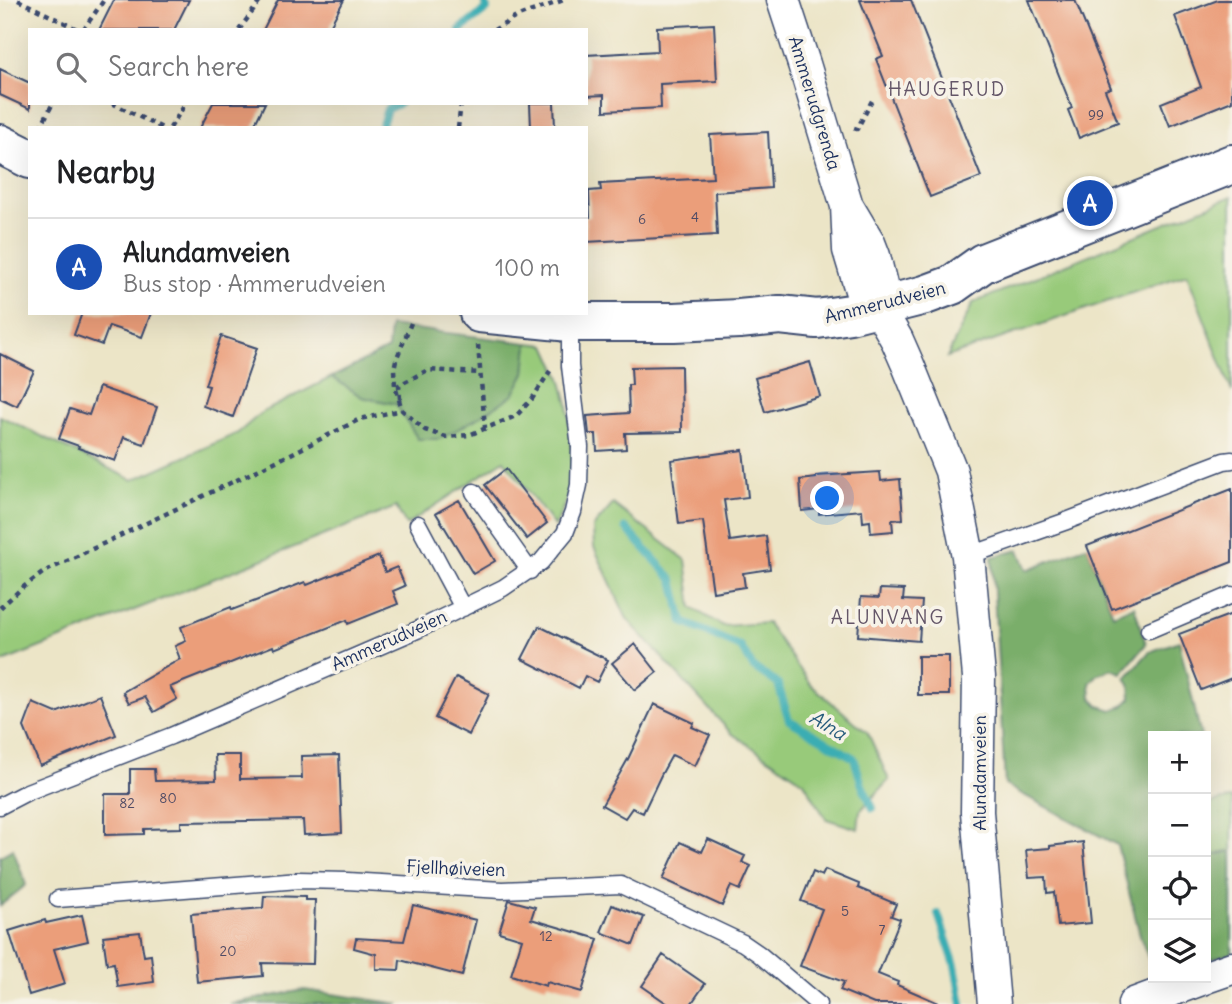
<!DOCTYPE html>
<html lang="en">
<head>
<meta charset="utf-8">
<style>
	:root { --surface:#fff; --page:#f6f6f6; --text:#202124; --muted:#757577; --line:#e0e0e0; --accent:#d93025 }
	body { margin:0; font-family:Delius,sans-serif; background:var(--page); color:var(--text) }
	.controls { position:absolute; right:21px; bottom:21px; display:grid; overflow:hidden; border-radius:0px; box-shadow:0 7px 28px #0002 }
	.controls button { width:63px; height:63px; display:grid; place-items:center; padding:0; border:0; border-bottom:2px solid var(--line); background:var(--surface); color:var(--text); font:35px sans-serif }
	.you { position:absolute; left:828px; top:499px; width:24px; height:24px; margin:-18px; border:5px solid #fff; border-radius:50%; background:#1a73e8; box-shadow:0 0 0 10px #1a73e833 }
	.badge { display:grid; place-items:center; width:46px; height:46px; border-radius:50%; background:var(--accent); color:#fff; font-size:23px; font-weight:700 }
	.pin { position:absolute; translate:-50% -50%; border:4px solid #fff; box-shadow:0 2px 7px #0006 }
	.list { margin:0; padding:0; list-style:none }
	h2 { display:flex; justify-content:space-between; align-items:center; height:91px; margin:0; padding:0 28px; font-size:30px }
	h2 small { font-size:23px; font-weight:400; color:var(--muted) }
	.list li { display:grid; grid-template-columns:46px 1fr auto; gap:21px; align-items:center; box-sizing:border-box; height:98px; padding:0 28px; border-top:2px solid var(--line) }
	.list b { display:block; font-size:26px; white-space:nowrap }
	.list p { margin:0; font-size:23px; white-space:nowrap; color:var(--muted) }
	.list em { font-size:23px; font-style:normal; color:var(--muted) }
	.icon { flex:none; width:38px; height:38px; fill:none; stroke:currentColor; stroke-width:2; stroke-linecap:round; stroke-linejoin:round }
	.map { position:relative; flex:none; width:1232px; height:1004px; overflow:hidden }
	.search { position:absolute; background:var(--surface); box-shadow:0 7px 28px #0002; left:28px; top:28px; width:560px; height:77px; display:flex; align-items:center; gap:18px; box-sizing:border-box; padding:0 24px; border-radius:0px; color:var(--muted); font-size:26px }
	.panel { position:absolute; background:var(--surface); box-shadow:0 7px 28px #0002; left:28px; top:126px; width:560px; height:189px; border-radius:0px }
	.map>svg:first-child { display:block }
	.green { fill:#98ca7a; stroke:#5a7c6c; stroke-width:2 }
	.forest { fill:#7aae6a; stroke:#4a6e64; stroke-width:2 }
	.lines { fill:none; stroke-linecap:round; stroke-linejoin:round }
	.stream { stroke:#3badb3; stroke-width:8 }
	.building { fill:#eb9e7a }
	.lane-casing { stroke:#3a4a6e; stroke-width:19 }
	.street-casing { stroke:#3a4a6e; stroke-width:35 }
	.secondary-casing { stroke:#3a4a6e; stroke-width:42 }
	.path { stroke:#3a4a6e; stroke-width:4.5; stroke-dasharray:5 5; stroke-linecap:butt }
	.lane { stroke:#fff; stroke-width:16 }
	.street { stroke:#fff; stroke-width:32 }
	.secondary { stroke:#fff; stroke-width:38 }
	.labels { text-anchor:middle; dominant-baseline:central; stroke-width:7; stroke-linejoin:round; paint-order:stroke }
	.number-label { font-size:14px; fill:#4f4b65 }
	.street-label { font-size:18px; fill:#1b2f5e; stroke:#f7f3e8 }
	.neighbourhood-label { font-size:19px; letter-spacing:2px; fill:#645668; stroke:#f7f3e8 }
	.water-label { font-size:19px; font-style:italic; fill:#265b7c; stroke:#f7f3e8 }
</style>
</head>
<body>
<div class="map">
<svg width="1232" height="1004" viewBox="0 0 1232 1004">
	<rect width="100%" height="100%" fill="#f7f3e8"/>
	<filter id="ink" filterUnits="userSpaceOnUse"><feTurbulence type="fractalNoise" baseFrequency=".0143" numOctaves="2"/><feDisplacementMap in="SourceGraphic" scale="14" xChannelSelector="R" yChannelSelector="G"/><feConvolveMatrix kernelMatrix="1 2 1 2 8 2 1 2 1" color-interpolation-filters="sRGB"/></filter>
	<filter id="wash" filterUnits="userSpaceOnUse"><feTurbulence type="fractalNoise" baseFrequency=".00686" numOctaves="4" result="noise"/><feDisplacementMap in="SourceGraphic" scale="28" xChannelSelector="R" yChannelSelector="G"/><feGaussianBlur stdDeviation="1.57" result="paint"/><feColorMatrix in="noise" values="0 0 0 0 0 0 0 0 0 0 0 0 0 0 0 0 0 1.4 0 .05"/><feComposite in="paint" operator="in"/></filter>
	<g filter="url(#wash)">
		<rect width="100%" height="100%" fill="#ece5c7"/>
		<!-- green -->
		<path class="green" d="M 1232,196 L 1232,392 L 1187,274 L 947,357 L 973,303 Z
			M 528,343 L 546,345 L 561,378 L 568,404 L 572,461 L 568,496 L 555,527 L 504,460 L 406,525 L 396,507 L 0,663 L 0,416 L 133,480 L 238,433 L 261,413 L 332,377 L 362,397 L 396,404 L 418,439 L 525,373 Z
			M 613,504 L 686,560 L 692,608 L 723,626 L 767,623 L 811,685 L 868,733 L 889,780 L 860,811 L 858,829 L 826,819 L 804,782 L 731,733 L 627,619 L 594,547 L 593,527 Z
			M 1232,798 L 1232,851 L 1206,857 L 1206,804 Z"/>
		<!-- forest -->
		<path class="forest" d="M 390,326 L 528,343 L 525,373 L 513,395 L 476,419 L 440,439 L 418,439 L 396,404 L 362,397 L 332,377 L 388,349 Z
			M 1087,546 L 1113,615 L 1134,606 L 1146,644 L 1122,673 L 1112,669 L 1098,674 L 1090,683 L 1091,697 L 1099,706 L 1112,710 L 1123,706 L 1131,698 L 1130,684 L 1126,678 L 1149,652 L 1179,641 L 1201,736 L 1153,736 L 1153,970 L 1141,939 L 1117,845 L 1005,785 L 992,557 L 1019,550 L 1027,570 Z
			M 13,849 L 26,885 L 0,906 L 0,856 Z
			M 1232,851 L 1232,953 L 1206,961 L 1206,857 Z
			M 304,990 L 400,1004 L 229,1004 Z"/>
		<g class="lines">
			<!-- stream -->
			<path class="stream" d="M 460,30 L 487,9 L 485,0
				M 381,128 L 387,109 L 400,103
				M 626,528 L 673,580 L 683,622 L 741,647 L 753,667 L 778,684 L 789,720 L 854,758 L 862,785 L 873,808
				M 938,914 L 955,965 L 962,1004"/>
		</g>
		<g id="blocks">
			<!-- building -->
			<path class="building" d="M 114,0 L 189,0 L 174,30 L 99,30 Z
				M 278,0 L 344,0 L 328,30 L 263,30 Z
				M 860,0 L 911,0 L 981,177 L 930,197 L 876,59 L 883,56 Z
				M 1029,0 L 1075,0 L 1111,88 L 1105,90 L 1118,122 L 1079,138 L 1068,110 L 1072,108 Z
				M 1218,0 L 1232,0 L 1232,101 L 1170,126 L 1161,103 L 1201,87 L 1175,16 Z
				M 714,24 L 717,81 L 660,84 L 661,108 L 604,111 L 604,95 L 586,96 L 586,55 L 658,51 L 657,27 Z
				M 0,69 L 30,83 L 30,109 L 0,95 Z
				M 213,103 L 265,103 L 253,128 L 200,128 Z
				M 530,103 L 554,103 L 555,128 L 531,128 Z
				M 768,132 L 771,188 L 715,192 L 717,235 L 586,242 L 586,217 L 590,217 L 589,191 L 601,190 L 600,184 L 713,178 L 710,135 Z
				M 82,313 L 151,313 L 142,337 L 109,326 L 102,345 L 74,335 Z
				M 221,336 L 257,348 L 233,417 L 203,406 L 209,386 L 205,385 Z
				M 0,354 L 34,371 L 17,406 L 0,398 Z
				M 810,362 L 820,396 L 765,412 L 755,378 Z
				M 681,366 L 682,432 L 625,433 L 626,449 L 597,451 L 596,434 L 589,434 L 587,416 L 629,413 L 628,385 L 632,385 L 631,367 Z
				M 99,387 L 157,407 L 144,444 L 124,437 L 115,461 L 78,448 L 79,446 L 59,439 L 70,409 L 89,415 Z
				M 743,450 L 748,497 L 724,500 L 730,541 L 766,536 L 770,569 L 743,573 L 745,587 L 713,592 L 703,521 L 679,524 L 671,460 Z
				M 506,469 L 547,523 L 527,539 L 485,485 Z
				M 880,472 L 881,481 L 900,479 L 903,519 L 892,520 L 893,531 L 871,533 L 870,521 L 863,522 L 862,510 L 819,514 L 819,509 L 802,511 L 800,480 L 816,478 L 816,476 Z
				M 1232,489 L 1232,562 L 1112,609 L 1087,546 Z
				M 459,500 L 495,561 L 473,574 L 436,513 Z
				M 379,556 L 385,572 L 397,567 L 405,586 L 393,591 L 398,604 L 348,624 L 347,620 L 274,649 L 273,646 L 170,687 L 177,699 L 154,712 L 145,697 L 129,703 L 123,692 L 180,659 L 175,646 L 186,641 L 181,627 L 231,607 L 232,610 L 305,582 L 307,585 Z
				M 880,589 L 904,590 L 903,600 L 922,601 L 919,641 L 858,636 L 861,597 L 879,598 Z
				M 1232,614 L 1232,678 L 1201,690 L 1179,634 Z
				M 539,626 L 608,660 L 597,682 L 585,676 L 579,688 L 522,659 Z
				M 635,644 L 657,672 L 635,690 L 612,663 Z
				M 918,656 L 949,656 L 949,695 L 918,695 Z
				M 456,677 L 489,694 L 469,735 L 435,718 Z
				M 100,695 L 116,735 L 40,766 L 24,727 L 33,703 L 56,713 Z
				M 654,704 L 694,723 L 692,727 L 710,735 L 695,766 L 672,755 L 661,775 L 643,813 L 632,808 L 625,818 L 602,805 L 628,759 Z
				M 215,755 L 240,755 L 240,779 L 302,778 L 301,756 L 339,755 L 342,833 L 304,835 L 303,820 L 181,822 L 181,828 L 144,829 L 144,834 L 105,835 L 105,794 L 130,794 L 130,769 L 154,769 L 155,781 L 216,780 Z
				M 708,839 L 745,856 L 742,862 L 751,866 L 740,890 L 731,886 L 722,906 L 663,879 L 680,842 L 702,852 Z
				M 1083,842 L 1091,923 L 1058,926 L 1054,892 L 1047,893 L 1046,877 L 1029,878 L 1026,850 L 1050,848 L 1050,846 Z
				M 825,870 L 859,884 L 858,888 L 896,904 L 891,916 L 900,919 L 878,974 L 898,982 L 897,985 L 941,1004 L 874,1004 L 840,990 L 844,982 L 800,966 L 822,909 L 801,901 L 813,872 L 822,876 Z
				M 264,896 L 305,897 L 305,900 L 315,900 L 313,964 L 262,963 L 263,976 L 197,982 L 191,914 L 263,908 Z
				M 509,900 L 535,907 L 531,919 L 598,939 L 582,992 L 547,982 L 546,986 L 511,975 L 522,939 L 499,932 Z
				M 413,905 L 476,920 L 462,976 L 400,960 L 399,970 L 376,969 L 376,954 L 354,948 L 356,938 L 404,941 Z
				M 612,905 L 644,917 L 633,945 L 601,932 Z
				M 82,915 L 88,941 L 54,949 L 65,984 L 29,995 L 9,931 L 45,920 L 46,923 Z
				M 140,932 L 144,956 L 151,955 L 154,982 L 118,987 L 114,963 L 107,964 L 103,936 Z
				M 663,955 L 705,984 L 691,1004 L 668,1004 L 642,986 Z"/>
		</g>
	</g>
	<g filter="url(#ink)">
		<use href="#blocks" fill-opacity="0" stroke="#3a4a6e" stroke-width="2"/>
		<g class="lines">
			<!-- lane casing -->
			<g class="lane-casing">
				<path id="lane" d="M 474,492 L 530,571
					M 418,524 L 463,608
					M 968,556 L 1064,522 L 1224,461 L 1232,460
					M 1149,630 L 1232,595
					M 0,806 L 27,792 L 171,736 L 417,630 L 503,588 L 541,562 L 565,533 L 573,512 L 579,485 L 580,447 L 570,366 L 570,322
					M 58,899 L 299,880 L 347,881 L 502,890 L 621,885 L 743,943 L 759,954 L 818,1004"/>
			</g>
			<!-- street casing -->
			<g class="street-casing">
				<path id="street" d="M 783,0 L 804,64 L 847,206 L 869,243 L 874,256 L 881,285 L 881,297 L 878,306
					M 847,206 L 849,250 L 861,290 L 868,301 L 878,307 L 897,340 L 908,365 L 951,471 L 968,556 L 979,677 L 977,812 L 994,1004
					M 1206,977 L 1232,968
					M 1134,1004 L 1204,978"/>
			</g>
			<!-- secondary casing -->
			<g class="secondary-casing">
				<path id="secondary" d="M 0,144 L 30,159
					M 479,313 L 570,322 L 674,322 L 739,319 L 780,315 L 817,319 L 850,314 L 925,295 L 952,285 L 983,263 L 1232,164"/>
			</g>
			<!-- path -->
			<path class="path" d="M 18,0 L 79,30
				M 83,30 L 104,0
				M 239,30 L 261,0
				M 494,30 L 518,16 L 564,0
				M 112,103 L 162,128
				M 40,128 L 53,103
				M 170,128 L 186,103
				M 458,128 L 461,103
				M 854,128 L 857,129 L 874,97
				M 411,323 L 396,360 L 394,369 L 395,386 L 402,410 L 425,430 L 446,437 L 469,435 L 516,416 L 532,399 L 550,371
				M 478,345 L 485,428
				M 400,399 L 399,385 L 428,370 L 480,373
				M 0,608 L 22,588 L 44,572 L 289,455 L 360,419 L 402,410"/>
			<!-- lane -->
			<use href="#lane" class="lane"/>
			<!-- street -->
			<use href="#street" class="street"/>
			<!-- secondary -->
			<use href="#secondary" class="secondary"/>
		</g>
	</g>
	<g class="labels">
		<!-- number labels -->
		<g class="number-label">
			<text x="1096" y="115">99</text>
			<text x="695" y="217">4</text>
			<text x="642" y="219">6</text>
			<text x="168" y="798">80</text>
			<text x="127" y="803">82</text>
			<text x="845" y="911">5</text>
			<text x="882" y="930">7</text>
			<text x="546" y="936">12</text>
			<text x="228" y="951">20</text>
		</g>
		<!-- street labels -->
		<g class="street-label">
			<text transform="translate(815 103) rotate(73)">Ammerudgrenda</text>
			<text transform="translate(885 302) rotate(-14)">Ammerudveien</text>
			<text transform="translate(389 640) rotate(-24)">Ammerudveien</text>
			<text transform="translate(979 773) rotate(-90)">Alundamveien</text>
			<text transform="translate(456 868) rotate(2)">Fjellhøiveien</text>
		</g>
		<!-- neighbourhood labels -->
		<g class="neighbourhood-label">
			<text x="947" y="89">HAUGERUD</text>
			<text x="888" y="617">ALUNVANG</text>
		</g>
		<!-- water labels -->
		<g class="water-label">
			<text transform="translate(828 725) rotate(31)">Alna</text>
		</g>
	</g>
</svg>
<div class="controls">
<button>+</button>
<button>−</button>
<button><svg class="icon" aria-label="locate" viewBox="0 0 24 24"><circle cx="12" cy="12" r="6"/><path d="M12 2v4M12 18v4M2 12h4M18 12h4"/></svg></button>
<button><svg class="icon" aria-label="layers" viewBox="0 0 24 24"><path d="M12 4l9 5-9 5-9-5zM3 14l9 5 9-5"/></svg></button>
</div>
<div class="you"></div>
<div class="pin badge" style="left:1090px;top:203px;background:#1a4fb4">A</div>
<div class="search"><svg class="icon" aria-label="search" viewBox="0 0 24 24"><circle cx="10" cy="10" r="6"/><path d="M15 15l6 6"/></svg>Search here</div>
<section class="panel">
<h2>Nearby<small></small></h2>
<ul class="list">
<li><span class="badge" style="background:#1a4fb4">A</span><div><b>Alundamveien</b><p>Bus stop · Ammerudveien</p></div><em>100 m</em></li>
</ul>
</section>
</div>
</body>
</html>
